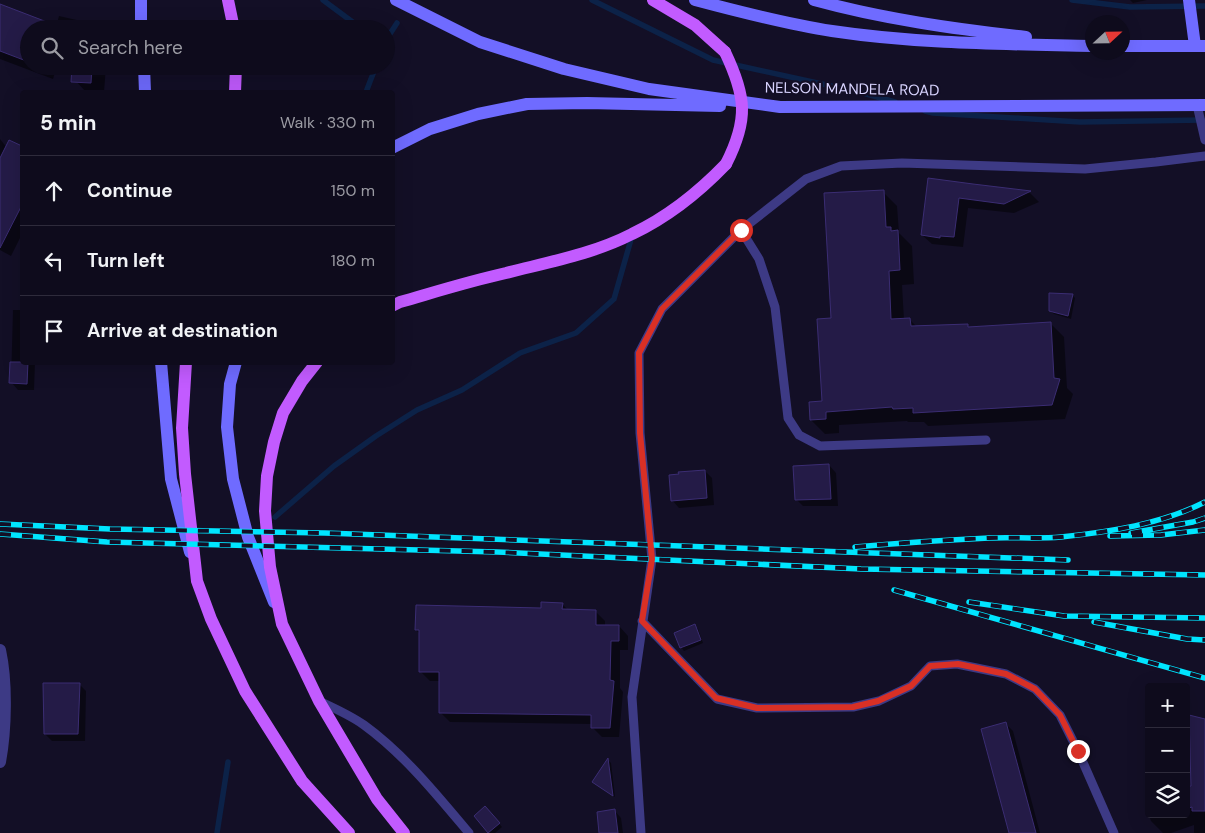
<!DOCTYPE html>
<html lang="en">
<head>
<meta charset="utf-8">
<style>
	:root { --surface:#0e0b1c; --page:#171425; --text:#f1f3f6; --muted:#9b9ba3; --line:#2e2b3b }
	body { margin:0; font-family:"DM Sans",sans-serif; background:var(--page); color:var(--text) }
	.controls { position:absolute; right:15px; bottom:15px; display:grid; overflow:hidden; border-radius:5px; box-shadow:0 5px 20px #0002 }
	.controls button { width:45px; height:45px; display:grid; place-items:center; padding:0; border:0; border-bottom:1px solid var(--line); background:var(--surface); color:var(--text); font:25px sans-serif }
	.compass { position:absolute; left:1085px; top:15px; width:45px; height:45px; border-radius:50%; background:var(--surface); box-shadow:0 5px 20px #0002; rotate:68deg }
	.stop { position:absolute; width:15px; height:15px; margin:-11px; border:4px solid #d93025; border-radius:50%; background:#fff }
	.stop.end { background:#d93025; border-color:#fff; box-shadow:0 1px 5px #0008 }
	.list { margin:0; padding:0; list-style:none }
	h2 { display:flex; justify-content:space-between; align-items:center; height:65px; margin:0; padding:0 20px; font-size:21px }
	h2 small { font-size:16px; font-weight:400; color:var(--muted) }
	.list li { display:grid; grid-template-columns:32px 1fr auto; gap:15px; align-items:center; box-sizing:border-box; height:70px; padding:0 20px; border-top:1px solid var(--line) }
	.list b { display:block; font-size:19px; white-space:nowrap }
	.list em { font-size:16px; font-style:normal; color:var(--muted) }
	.icon { flex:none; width:28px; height:28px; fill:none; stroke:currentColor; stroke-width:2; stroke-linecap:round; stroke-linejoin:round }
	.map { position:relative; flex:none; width:1205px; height:833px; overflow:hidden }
	.search { position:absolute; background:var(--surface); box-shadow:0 5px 20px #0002; left:20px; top:20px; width:375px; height:55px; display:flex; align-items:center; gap:12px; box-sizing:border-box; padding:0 18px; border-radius:28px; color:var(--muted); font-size:19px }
	.panel { position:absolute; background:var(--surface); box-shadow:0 5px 20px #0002; left:20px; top:90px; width:375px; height:275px; border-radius:5px }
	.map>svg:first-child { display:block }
	.shadow { fill:#0007 }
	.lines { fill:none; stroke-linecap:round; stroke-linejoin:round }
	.stream { stroke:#0c2248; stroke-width:5.5 }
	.building { fill:#241b47; stroke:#3b2d73 }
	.lane { stroke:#3d3a85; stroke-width:9 }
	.street { stroke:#3d3a85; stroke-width:12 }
	.secondary { stroke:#6f6bff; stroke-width:12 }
	.primary { stroke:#c25bff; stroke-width:12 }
	.rail-casing { stroke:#00e5ff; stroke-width:5.5 }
	.rail { stroke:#130f26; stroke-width:4; stroke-dasharray:11; stroke-linecap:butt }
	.primary-bridge { stroke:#c25bff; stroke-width:12 }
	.route { stroke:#d93025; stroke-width:6 }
	.labels { text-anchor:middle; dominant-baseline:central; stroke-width:4.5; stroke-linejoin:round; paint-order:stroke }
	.street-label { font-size:15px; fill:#d9d4ff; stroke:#130f26 }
</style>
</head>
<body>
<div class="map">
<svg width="1205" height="833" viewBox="0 0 1205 833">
	<rect width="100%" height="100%" fill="#130f26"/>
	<!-- shadow -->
	<path class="shadow" d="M 1130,0 L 1147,0 L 1133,3 Z
		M 0,6 L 56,27 L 59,16 L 94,24 L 99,29 L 29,29 L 29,66 L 57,66 L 53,79 L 0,59 Z
		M 73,66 L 106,66 L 104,92 L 86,92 L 73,78 Z
		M 0,139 L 7,148 L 10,141 L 22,148 L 22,234 L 11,256 L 0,250 Z
		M 929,180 L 1030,193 L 1039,202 L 1014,213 L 968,208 L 963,247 L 932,244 L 922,235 Z
		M 883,192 L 897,206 L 899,233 L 912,246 L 914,284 L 902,285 L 904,320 L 910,320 L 917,327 L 968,325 L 970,328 L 1050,323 L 1064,337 L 1067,388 L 1073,394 L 1065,419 L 928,426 L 924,422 L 908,422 L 907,421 L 839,425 L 839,433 L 825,434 L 811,420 L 824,402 L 833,319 Z
		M 1072,295 L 1075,298 L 1071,319 L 1054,314 L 1050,311 Z
		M 13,310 L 22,310 L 22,362 L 35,362 L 34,390 L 18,390 L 11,382 Z
		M 829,465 L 836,473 L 838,506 L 803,506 L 796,499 Z
		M 705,471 L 712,478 L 714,505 L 679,508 L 672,500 Z
		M 562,604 L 568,610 L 595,611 L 605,621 L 605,626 L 619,626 L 628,636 L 628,650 L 620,650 L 620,688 L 623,692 L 619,737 L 602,737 L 592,727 L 592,724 L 450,722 L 440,712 L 440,681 L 430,681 L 420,671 L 420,634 L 416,630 L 542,609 Z
		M 695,626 L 698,629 L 703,643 L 684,651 L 681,647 Z
		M 79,684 L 86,691 L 85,741 L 52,741 L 45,734 Z
		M 1205,721 L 1205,833 L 1194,833 L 1194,825 L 1171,833 L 1163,833 L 1151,821 L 1145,804 L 1149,802 L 1149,814 L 1186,814 L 1186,789 L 1192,787 Z
		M 1006,724 L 1013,731 L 1040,833 L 1010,833 Z
		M 608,760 L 611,763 L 615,797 L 594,782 Z
		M 485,808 L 502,827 L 495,833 L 490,833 L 475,816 Z
		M 614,810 L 621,818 L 623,833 L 601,833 Z"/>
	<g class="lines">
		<!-- stream -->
		<path class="stream" d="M 323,0 L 362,29
			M 592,0 L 713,60 L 863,93 L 895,102
			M 1072,0 L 1130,7 L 1205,6
			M 386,40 L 397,23
			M 366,92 L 376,66
			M 925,111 L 933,113 L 1080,122 L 1203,120
			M 275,517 L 334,466 L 376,436 L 417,410 L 462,390 L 520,353 L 576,333 L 614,299 L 632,236
			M 217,833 L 228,762"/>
	</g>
	<!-- building -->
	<path class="building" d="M 0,4 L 60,27 L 60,29 L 29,29 L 29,62 L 0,51 Z
		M 72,66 L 92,66 L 91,83 L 71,82 Z
		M 9,140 L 22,146 L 22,205 L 0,248 L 0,158 Z
		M 928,178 L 973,184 L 1031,191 L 1004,204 L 959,198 L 954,237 L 940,236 L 940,238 L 921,235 Z
		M 884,190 L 886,227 L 891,227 L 891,231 L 898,230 L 900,270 L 889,271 L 891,319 L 910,318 L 911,326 L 968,324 L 968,327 L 1051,322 L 1054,378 L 1060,379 L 1052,405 L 913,413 L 913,408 L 893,409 L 892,407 L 826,412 L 826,419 L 810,420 L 809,402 L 822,401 L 817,319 L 831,318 L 824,193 Z
		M 1049,293 L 1073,294 L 1068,316 L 1049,311 Z
		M 10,362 L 28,362 L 27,384 L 9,383 Z
		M 829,464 L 831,499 L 795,500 L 793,466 Z
		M 705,470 L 707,498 L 671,501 L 669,475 L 679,474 L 678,472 Z
		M 541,602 L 563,603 L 562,609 L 596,610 L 596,625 L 619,625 L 619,641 L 611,641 L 610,680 L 614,681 L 610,728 L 591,728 L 591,715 L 439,713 L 439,672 L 419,672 L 419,630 L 415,630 L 416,605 L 541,608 Z
		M 695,624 L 701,640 L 680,648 L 674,633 Z
		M 43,683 L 80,683 L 78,734 L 44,734 Z
		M 1189,715 L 1205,719 L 1205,811 L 1192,811 L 1192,807 L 1186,809 L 1186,787 L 1191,786 Z
		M 1006,722 L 1036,833 L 1009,833 L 981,729 Z
		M 608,758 L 613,796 L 592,782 Z
		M 485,806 L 500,823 L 488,833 L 474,816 Z
		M 615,809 L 618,833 L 599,833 L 597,812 Z"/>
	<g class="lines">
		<!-- lane -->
		<path class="lane" d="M 1197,105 L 1205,140
			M 741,230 L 759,259 L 775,307 L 788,418 L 799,435 L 820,446 L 986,440
			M 642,621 L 717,699 L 757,708 L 853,707 L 879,701 L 911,686 L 930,666 L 957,664 L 1006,674 L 1035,689 L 1060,715 L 1078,751 L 1114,833
			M 319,701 C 334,708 350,715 364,725 C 404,754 437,795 469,833
			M 641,833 L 632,697 L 652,559 L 640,433 L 639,353 L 662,309 L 741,230 L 806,179 L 841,166 L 902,163 L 1085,169 L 1156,162 L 1205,156"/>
		<!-- street -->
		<path class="street" d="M 0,650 C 7,682 6,729 0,762"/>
		<!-- secondary -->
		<path class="secondary" d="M 396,0 L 480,42 L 564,69 L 649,89 L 780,107 L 1205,105
			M 695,0 C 740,12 786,24 832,31 C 918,44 1005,44 1092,46
			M 814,0 C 883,19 955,29 1026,37
			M 1189,0 L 1195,46
			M 141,29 L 141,0
			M 1122,46 L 1205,46
			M 144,66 L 145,92
			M 392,148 L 430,129 L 478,114 L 527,104 L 587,103 L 720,106
			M 161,362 L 171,479 L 190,552
			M 236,362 L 230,384 L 227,427 L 233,479 L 248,537 L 274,602"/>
		<!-- primary -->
		<path class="primary" d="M 228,0 L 234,29
			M 653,0 L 695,25 L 725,52
			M 235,92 L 236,66
			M 392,306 L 400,302 C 435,292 470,281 506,273 C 549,262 593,254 632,234 C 668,217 699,192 726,164
			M 186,362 L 182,428 L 185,474 L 197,581 L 211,619 L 245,691 L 302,781 L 349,833
			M 317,362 L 302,381 L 283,413 L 274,442 L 267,476 L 265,511 L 270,567 L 282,624 L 319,701 L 377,799 L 404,833"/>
		<!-- rail casing -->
		<g class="rail-casing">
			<path id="rail" d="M 0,524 L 110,529 L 325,533 L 1068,560
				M 1131,533 L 1193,522 L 1205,518
				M 0,534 L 107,542 L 497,552 L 861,569 L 1205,575
				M 1110,536 L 1161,535 L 1205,530
				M 855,547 C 900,543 944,540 989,538 C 1013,537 1037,539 1061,537 C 1109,532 1162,524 1205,502
				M 894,590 L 1205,678
				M 969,602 L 1064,616 L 1205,618
				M 1094,622 L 1187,639 L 1205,640"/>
		</g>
		<!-- rail -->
		<use href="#rail" class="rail"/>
		<!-- primary-bridge -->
		<path class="primary-bridge" d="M 725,52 C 746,96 749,119 726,164"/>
	</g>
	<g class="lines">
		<!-- route -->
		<path class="route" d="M 741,230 L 662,309 L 639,353 L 640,433 L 652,559 L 642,621 L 716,698 L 757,708 L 853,707 L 878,701 L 911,686 L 930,666 L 958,664 L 1006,674 L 1035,689 L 1060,715 L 1078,751"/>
	</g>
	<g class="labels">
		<!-- street labels -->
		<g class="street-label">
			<text transform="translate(852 89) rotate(1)">NELSON MANDELA ROAD</text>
		</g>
	</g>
</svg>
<div class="controls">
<button>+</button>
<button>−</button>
<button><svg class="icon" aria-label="layers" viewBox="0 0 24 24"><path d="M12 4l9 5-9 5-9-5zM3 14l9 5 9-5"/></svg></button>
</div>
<svg class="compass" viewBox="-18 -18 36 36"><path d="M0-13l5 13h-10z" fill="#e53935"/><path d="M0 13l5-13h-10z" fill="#9b9ba3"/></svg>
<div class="stop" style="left:741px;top:230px"></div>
<div class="stop end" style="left:1078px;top:751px"></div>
<div class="search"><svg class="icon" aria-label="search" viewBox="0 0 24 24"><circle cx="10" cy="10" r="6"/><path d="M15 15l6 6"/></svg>Search here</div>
<section class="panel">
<h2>5 min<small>Walk · 330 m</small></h2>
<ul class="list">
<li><svg class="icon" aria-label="ahead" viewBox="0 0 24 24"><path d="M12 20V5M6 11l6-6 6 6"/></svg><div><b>Continue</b></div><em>150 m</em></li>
<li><svg class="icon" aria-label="left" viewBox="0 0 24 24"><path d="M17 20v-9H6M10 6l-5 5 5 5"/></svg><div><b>Turn left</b></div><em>180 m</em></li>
<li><svg class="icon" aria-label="arrive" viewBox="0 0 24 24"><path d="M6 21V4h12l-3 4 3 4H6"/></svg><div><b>Arrive at destination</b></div></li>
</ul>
</section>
</div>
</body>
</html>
